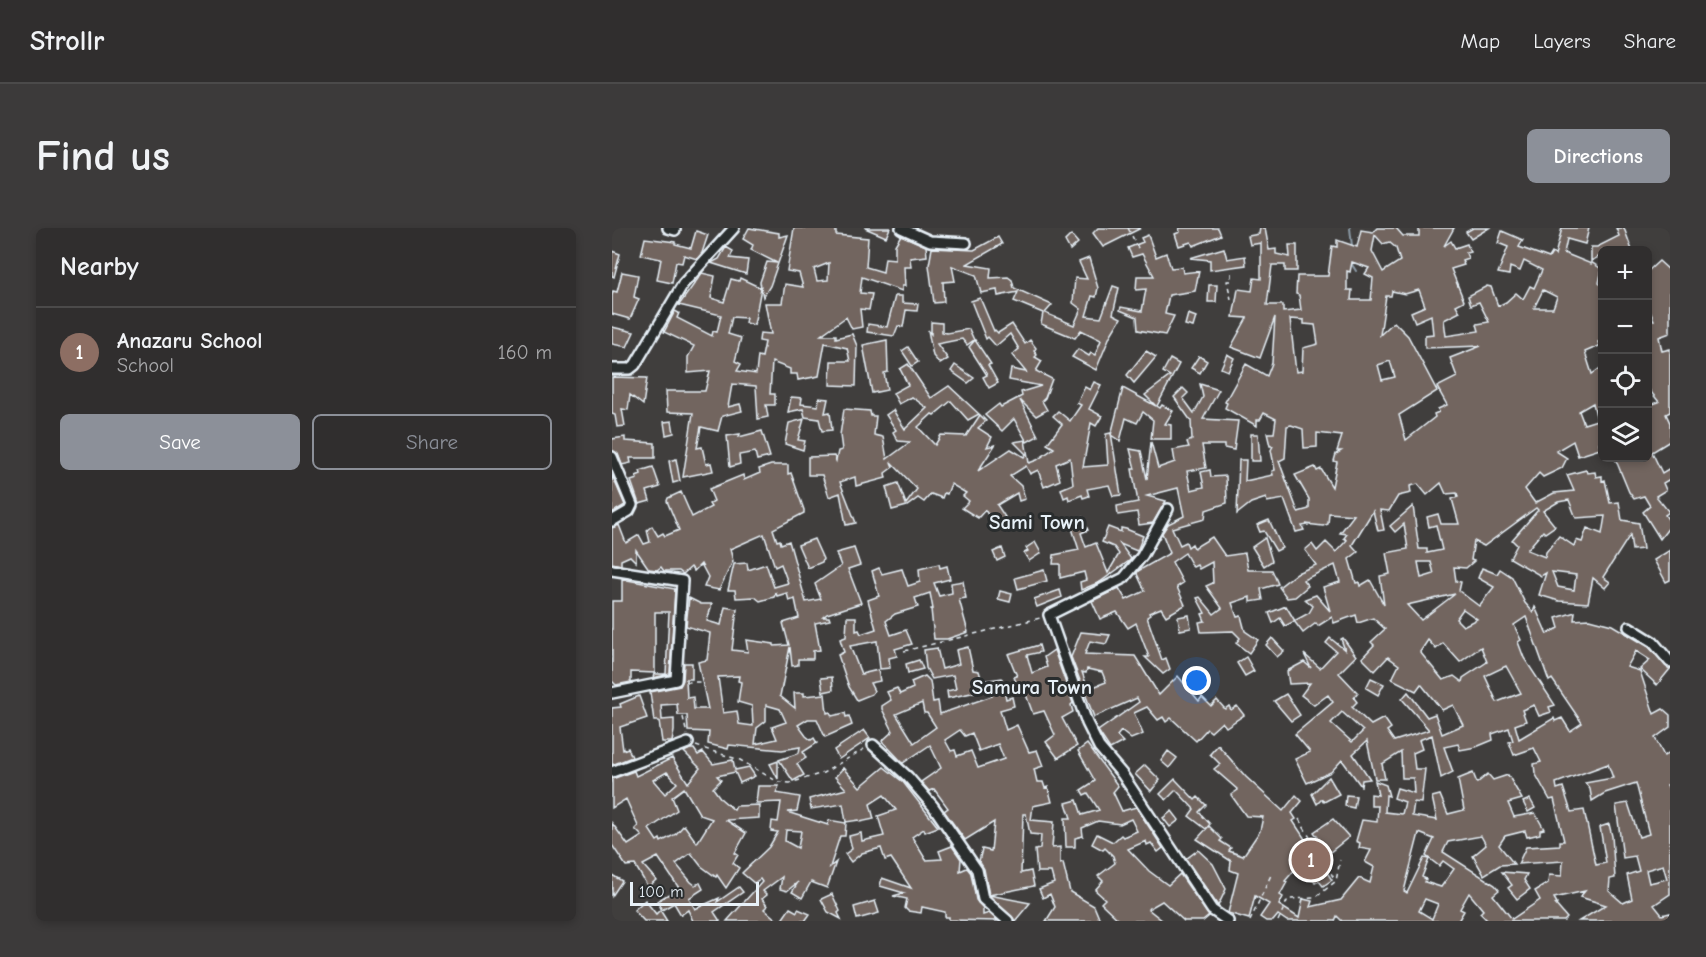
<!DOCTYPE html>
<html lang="en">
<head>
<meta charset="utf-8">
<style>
	:root { --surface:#302e2e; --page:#3c3a3a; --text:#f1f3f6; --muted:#a8a8aa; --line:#4b4a4a; --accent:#8c9099 }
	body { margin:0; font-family:"Comic Neue",sans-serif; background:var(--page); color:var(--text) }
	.controls { position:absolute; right:18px; top:18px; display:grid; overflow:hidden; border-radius:9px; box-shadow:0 3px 9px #0003 }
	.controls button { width:54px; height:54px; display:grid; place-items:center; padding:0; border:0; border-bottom:2px solid var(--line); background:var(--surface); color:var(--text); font:30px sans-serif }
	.scale { position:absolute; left:18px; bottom:15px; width:129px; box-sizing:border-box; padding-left:6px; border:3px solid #e8f1f8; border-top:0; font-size:16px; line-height:21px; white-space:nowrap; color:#e8f1f8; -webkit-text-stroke:4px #2a2d2e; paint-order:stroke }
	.you { position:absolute; left:585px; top:453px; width:21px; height:21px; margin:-15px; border:4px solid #fff; border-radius:50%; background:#1a73e8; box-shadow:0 0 0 9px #1a73e833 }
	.badge { display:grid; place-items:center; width:39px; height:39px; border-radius:50%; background:var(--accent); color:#fff; font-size:20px; font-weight:700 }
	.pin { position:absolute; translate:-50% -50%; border:3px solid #fff; box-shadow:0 2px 6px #0006 }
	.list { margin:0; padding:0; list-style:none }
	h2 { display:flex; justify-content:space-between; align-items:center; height:78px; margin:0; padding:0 24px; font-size:26px }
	h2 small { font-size:20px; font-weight:400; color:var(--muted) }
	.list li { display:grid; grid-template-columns:39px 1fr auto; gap:18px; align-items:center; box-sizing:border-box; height:90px; padding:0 24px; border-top:2px solid var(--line) }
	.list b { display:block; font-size:22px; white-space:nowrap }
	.list p { margin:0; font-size:20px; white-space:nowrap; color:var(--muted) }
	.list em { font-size:20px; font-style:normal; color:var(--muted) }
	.actions { display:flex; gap:12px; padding:18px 24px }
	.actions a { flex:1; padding:14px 0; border:2px solid var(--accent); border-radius:9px; text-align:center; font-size:21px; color:var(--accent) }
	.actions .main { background:var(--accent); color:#fff }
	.icon { flex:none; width:33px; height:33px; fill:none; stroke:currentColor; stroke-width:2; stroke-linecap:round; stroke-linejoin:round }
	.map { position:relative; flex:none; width:1058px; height:693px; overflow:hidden; border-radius:9px }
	header { display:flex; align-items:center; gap:36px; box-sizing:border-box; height:84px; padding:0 30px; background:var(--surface); border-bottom:2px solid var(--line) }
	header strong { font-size:28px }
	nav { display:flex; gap:33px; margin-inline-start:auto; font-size:21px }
	.intro { display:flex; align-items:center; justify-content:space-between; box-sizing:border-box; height:144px; padding:0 36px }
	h1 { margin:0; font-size:42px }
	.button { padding:15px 27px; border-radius:9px; background:var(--accent); color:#fff; font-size:21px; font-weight:700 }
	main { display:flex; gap:36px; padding:0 36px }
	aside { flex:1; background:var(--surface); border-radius:9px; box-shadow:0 3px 9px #0003 }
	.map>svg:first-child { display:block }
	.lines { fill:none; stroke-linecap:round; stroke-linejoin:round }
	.stream { stroke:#8c9ca8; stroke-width:2 }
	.building { fill:#72655f; stroke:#e8f1f8; stroke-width:1.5; fill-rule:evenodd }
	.minor-casing { stroke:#e8f1f8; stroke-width:14 }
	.path { stroke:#e8f1f8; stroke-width:1.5; stroke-dasharray:4.5 4.5; stroke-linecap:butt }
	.minor { stroke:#2a2d2e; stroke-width:9 }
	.labels { text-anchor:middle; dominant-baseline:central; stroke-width:6; stroke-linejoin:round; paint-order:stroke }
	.neighbourhood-label { font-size:21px; font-weight:bold; fill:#e8f1f8; stroke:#2a2d2e }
</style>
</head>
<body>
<header>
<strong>Strollr</strong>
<nav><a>Map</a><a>Layers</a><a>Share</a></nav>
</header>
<div class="intro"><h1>Find us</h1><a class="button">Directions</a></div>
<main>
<aside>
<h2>Nearby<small></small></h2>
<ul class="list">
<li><span class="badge" style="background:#8d6e63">1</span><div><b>Anazaru School</b><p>School</p></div><em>160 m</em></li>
</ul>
<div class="actions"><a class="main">Save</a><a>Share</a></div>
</aside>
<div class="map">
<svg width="1058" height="693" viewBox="0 0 1058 693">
	<rect width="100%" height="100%" fill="#403e3d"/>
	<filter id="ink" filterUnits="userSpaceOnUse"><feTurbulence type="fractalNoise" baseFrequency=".0167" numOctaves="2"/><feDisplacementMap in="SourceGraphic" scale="12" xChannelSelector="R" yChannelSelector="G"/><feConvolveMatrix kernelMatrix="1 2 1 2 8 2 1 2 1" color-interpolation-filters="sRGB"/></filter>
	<g filter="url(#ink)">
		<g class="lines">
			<!-- stream -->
			<path class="stream" d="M 738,0 L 740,18
				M 739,35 L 744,43"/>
		</g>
		<!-- building -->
		<path class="building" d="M 137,0 L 167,5 L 167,9 L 176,7 L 158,58 L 151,69 L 148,54 L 155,34 L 165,35 L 139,22 L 141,17 L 131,11 Z
			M 182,0 L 224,0 L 224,7 L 256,10 L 254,39 L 271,44 L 273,30 L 283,31 L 283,17 L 289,7 L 314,18 L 315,28 L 298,30 L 299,39 L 292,39 L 293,58 L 290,58 L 290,63 L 250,49 L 248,65 L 260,66 L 257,82 L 248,81 L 250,99 L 240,101 L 234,89 L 209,107 L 224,107 L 224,110 L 240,106 L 245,118 L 244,158 L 218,157 L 219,133 L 238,133 L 235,120 L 213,115 L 207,148 L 186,152 L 185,146 L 178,146 L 178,141 L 160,134 L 158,166 L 163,166 L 163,177 L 154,177 L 156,189 L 146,191 L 144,158 L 120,156 L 116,179 L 128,176 L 130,183 L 110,188 L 106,203 L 89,199 L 85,220 L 90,219 L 94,236 L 99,235 L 101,243 L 71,249 L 81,185 L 55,184 L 54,163 L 93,163 L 98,143 L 76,145 L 76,129 L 82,118 L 52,104 L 63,83 L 67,85 L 65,90 L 100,108 L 101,103 L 105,104 L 109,87 L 67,77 L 90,45 L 103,48 L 99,70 L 112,74 L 119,51 L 127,53 L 128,50 L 149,60 L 142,97 L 133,95 L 134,90 L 120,89 L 116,106 L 129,110 L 123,133 L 129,136 L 125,143 L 144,146 L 146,128 L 150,129 L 153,114 L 147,113 L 148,105 L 159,106 L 153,75 L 170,75 L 173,56 L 191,59 L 187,45 L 175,43 ZM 217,35 L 216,52 L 205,53 L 202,41 Z
			M 253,0 L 278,0 L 274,9 Z
			M 486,0 L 529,0 L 491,19 L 481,5 Z
			M 567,0 L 606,0 L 609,7 L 581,18 L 579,14 L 567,18 L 563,6 L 568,4 Z
			M 648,0 L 653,0 L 657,22 L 664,21 L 664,26 L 678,29 L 677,17 L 685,17 L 685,43 L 673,43 L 673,37 L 660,37 L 655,77 L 671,77 L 671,84 L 689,82 L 687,67 L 684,66 L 685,48 L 716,48 L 720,18 L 725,19 L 725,12 L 745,19 L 749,2 L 761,4 L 765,0 L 784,0 L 791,8 L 807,8 L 807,0 L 842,0 L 832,18 L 839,13 L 843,20 L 855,16 L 858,24 L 854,25 L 856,30 L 850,32 L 852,37 L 839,41 L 852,73 L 844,77 L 848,84 L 832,92 L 834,108 L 867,103 L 865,96 L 877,94 L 867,74 L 859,77 L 856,68 L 875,58 L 879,59 L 886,78 L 894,74 L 904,65 L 911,71 L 918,58 L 922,60 L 930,42 L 912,33 L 908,43 L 898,39 L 897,47 L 886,45 L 896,19 L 886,15 L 890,3 L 911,12 L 907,19 L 937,30 L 940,25 L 943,27 L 950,0 L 977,0 L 973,16 L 955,11 L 952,25 L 979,36 L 979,34 L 990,41 L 987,55 L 990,58 L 990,112 L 986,114 L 987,118 L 973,124 L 980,146 L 990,139 L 990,221 L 987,214 L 988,221 L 966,228 L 961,213 L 944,223 L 955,230 L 950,240 L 931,249 L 927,245 L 913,261 L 923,275 L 942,265 L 962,263 L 955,247 L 974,242 L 975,245 L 983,244 L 984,249 L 990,248 L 990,253 L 993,252 L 998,275 L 1007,274 L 1010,292 L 1027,295 L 1031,321 L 1020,322 L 1018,307 L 991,349 L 998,354 L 993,360 L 981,350 L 976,375 L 947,373 L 927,367 L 934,345 L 929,348 L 898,330 L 905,317 L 900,312 L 926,282 L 924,280 L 872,318 L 862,313 L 859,332 L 862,333 L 854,340 L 842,339 L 844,353 L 849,354 L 847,363 L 867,378 L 882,359 L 866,350 L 870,340 L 885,346 L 888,341 L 900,349 L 913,375 L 921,384 L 923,379 L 935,406 L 947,400 L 944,390 L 963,384 L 962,392 L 977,391 L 1000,397 L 1037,419 L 1058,441 L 1045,457 L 1028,441 L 1038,432 L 1024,423 L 1015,439 L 1028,443 L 1042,486 L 1051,481 L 1058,487 L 1058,499 L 1043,510 L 1052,528 L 1058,524 L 1058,556 L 1055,557 L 1058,563 L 1058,666 L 1042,677 L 1050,687 L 1058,685 L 1058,693 L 967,693 L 994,677 L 968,669 L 973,663 L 942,670 L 945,675 L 943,676 L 955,690 L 952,693 L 876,693 L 868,685 L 871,682 L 857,665 L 848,681 L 852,683 L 846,693 L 730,693 L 725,688 L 723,693 L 675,693 L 666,687 L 661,693 L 654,693 L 648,689 L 657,676 L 643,668 L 637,691 L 616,685 L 626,645 L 618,642 L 619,633 L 585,611 L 597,598 L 610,611 L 608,613 L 619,620 L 617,623 L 631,628 L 648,603 L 651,589 L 634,588 L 619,567 L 626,562 L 602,541 L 608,536 L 598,526 L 606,517 L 634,549 L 671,583 L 684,567 L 690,573 L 680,585 L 684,591 L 681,593 L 720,652 L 711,658 L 707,653 L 703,655 L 700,650 L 703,648 L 692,631 L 673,653 L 675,654 L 668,667 L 671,669 L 667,677 L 687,690 L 691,671 L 700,673 L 698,679 L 729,672 L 747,650 L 758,655 L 762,639 L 753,634 L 759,622 L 747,620 L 748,615 L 744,613 L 750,592 L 765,594 L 766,578 L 759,578 L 759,566 L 766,567 L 763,553 L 774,557 L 777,568 L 774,567 L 773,584 L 790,586 L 793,574 L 782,570 L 785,560 L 802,565 L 801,550 L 790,550 L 789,524 L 770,536 L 773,551 L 763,551 L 755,513 L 741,526 L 758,551 L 750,552 L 749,558 L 730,532 L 719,544 L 695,555 L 683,531 L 698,524 L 683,506 L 721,474 L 716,467 L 702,477 L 689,467 L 698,455 L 677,456 L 675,443 L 692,434 L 699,440 L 692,426 L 708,440 L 724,423 L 714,415 L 718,410 L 733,422 L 729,411 L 731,410 L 744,428 L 727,445 L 746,465 L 742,470 L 745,474 L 740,479 L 759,497 L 772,490 L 779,500 L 775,503 L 782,513 L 817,502 L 790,471 L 796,464 L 815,489 L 823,486 L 830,506 L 851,497 L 841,477 L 830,482 L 809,456 L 804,463 L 780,451 L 787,437 L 776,429 L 763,443 L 750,430 L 762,417 L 759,414 L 773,401 L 761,390 L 746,395 L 744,387 L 722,395 L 720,389 L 706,398 L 704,395 L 691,405 L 682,393 L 697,385 L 701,378 L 693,371 L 704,367 L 718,383 L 711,359 L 728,354 L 723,337 L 691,352 L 696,358 L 683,369 L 675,370 L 667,359 L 685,345 L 704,337 L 693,322 L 700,316 L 705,323 L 714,314 L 724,324 L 735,312 L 732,310 L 735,306 L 728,305 L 742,287 L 717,285 L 716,296 L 711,298 L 694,296 L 696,297 L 690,298 L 692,302 L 684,304 L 672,271 L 655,274 L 654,270 L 639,275 L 625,286 L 627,232 L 634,232 L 633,253 L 661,247 L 660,243 L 663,242 L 659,222 L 661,218 L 658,218 L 655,205 L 662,205 L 664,191 L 652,185 L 648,192 L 645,192 L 645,198 L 613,180 L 615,175 L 613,174 L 634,136 L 655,148 L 660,135 L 663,89 L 648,130 L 619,119 L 635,90 L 621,89 L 626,61 L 640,63 L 642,50 L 649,51 L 649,15 L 638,17 L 636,8 L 647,6 ZM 763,7 L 771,16 L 777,14 L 784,20 L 788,33 L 771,44 L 760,23 ZM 740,34 L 757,40 L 753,46 L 761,50 L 759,72 L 739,72 L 740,62 L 735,62 L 735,43 L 738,44 ZM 807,62 L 813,78 L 799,84 L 803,94 L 819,87 L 821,106 L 813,107 L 813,120 L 869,118 L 838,130 L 845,149 L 825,159 L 835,177 L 826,181 L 827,184 L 822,186 L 823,189 L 794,212 L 787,187 L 825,163 L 796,108 L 782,94 L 768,107 L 774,68 L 779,68 L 780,63 L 793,66 ZM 931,62 L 945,69 L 941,80 L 922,80 ZM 678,91 L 692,92 L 692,96 L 703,97 L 706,116 L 691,120 L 690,143 L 684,144 ZM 778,133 L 783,149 L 770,152 L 766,137 ZM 981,175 L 985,192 L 972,196 L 967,183 ZM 679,197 L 691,201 L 692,220 L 705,219 L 705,205 L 730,208 L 725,223 L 729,223 L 724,226 L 722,233 L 725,234 L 720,259 L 709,241 L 705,243 L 703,239 L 683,247 L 697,271 L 697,281 L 686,284 L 667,233 L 673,230 L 675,198 ZM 829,255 L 834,266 L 845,265 L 846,269 L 840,271 L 847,296 L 829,296 L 826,286 L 815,289 L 817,299 L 824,297 L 830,322 L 815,325 L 815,321 L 807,321 L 801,278 L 778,298 L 783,304 L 792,296 L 796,321 L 774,325 L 778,346 L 768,348 L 772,377 L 758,352 L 748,358 L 747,354 L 744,355 L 737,331 L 746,324 L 740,317 L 761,283 L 766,303 L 772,302 L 768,282 L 777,283 L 786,268 L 799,265 L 798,258 L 806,256 L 815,267 ZM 957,272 L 964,290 L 993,288 L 990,306 L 975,300 L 970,314 L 964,312 L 962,318 L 947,308 L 934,324 L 933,329 L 915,322 L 931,303 L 933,305 L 943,298 L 931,283 L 946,274 ZM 806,334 L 819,334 L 822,346 L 809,350 ZM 940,344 L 964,347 L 962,362 L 946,359 ZM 843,366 L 809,392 L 795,377 ZM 851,381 L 865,391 L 851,398 L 844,391 ZM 914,389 L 937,453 L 940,451 L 970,495 L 958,503 L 950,490 L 943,493 L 942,490 L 907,511 L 903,497 L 914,493 L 910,482 L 922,477 L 927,488 L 939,484 L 937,479 L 943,477 L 912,430 L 906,414 L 909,412 L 902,397 ZM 816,412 L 824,421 L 831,415 L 848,434 L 869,419 L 875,434 L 851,450 L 850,454 L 842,448 L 831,452 L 808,424 ZM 894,438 L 909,465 L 885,474 L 873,448 ZM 730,484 L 751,503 L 740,514 L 719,495 ZM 897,500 L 901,513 L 897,514 L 902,527 L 922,520 L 929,534 L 922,536 L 923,545 L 938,572 L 942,571 L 952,613 L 948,613 L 948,617 L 914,619 L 906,636 L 951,633 L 950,648 L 937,647 L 936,655 L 923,663 L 928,672 L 900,691 L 881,667 L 887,662 L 883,657 L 831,624 L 836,614 L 869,608 L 874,617 L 861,628 L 872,647 L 888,637 L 902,636 L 887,617 L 893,608 L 913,603 L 915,609 L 928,606 L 928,602 L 932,601 L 923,585 L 902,589 L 896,575 L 910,571 L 896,547 L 881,552 L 876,546 L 865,555 L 861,545 L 846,551 L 852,582 L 836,586 L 828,567 L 820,569 L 825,592 L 800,588 L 802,574 L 809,575 L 813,541 L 803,541 L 801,525 L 810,521 L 807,512 L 820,507 L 829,550 L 841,544 L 832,519 L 846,516 L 848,522 L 864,519 L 881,512 L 880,506 ZM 996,536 L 1001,550 L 973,555 L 978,561 L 980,573 L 993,565 L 1024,555 L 1037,606 L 1027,609 L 1016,575 L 1004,577 L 1011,630 L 1023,628 L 1027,643 L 1015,647 L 1020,671 L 1011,675 L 997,663 L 998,651 L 1003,650 L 1000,608 L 997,596 L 988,599 L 994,635 L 984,637 L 972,582 L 959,584 L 951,559 L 945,561 L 944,555 ZM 807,605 L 822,611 L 814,628 L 827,638 L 831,633 L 842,641 L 829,659 L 813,654 L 814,651 L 810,649 L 817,631 L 812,630 L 795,665 L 792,663 ZM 1051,637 L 1055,651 L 1037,655 L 1034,642 ZM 813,671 L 826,676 L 820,691 L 807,683 Z
			M 861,0 L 877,0 L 859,11 L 854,4 Z
			M 1004,0 L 1012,0 L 1020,22 L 990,22 L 990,27 L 979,33 L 979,19 L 985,19 L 1007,8 Z
			M 84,3 L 96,7 L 90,25 L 85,31 L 72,27 L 70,35 L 64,34 L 60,55 L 45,52 L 49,31 L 29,27 L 33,10 L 63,14 L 63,16 L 79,20 Z
			M 459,7 L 466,15 L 458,22 L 453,13 Z
			M 536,7 L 544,29 L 554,25 L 559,40 L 570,39 L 571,45 L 587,43 L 583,63 L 557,67 L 553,86 L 562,88 L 553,107 L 526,102 L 525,89 L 508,82 L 509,79 L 530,83 L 534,61 L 524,62 L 525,48 L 542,48 L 530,26 L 520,29 L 516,20 L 531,14 L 529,10 Z
			M 386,9 L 390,16 L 355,36 L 379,40 L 378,50 L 396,49 L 400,52 L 402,60 L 440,77 L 433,85 L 462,97 L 469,81 L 461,75 L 463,50 L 475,51 L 467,34 L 477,30 L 486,60 L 484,69 L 480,68 L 474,88 L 489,90 L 501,58 L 507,60 L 501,86 L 509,90 L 498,108 L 484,142 L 460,129 L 466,121 L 477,128 L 479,125 L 483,127 L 489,112 L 469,102 L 463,110 L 429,96 L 431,85 L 402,73 L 406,64 L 386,68 L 385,62 L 369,65 L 364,47 L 340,38 L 343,53 L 331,54 L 332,74 L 322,75 L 317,37 L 320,20 L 362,22 Z
			M 114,19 L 121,23 L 118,30 L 136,32 L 134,46 L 99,35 L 107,31 Z
			M 612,20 L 615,31 L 633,28 L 634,37 L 598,42 L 598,32 L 578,30 Z
			M 0,23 L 8,26 L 2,49 L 0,48 Z
			M 1047,33 L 1058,43 L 1058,105 L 1047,109 L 1050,123 L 1058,121 L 1058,184 L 1054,186 L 1058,195 L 1058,213 L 1040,224 L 1050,245 L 1058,240 L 1058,251 L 1051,255 L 1054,262 L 1044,268 L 1057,284 L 1053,287 L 1058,294 L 1058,298 L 1048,311 L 1031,284 L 1038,278 L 1032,268 L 1022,271 L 1017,264 L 1003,230 L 1021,230 L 1021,232 L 1035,230 L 1035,178 L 1047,174 L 1035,159 L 1035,108 L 1038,107 L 1038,92 L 1042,92 L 1035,77 L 1035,44 Z
			M 10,44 L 26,47 L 22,69 L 27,71 L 18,91 L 0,86 L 0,68 L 1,63 L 5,64 Z
			M 597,57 L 605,57 L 604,74 L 596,74 Z
			M 283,68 L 290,68 L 290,75 L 306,76 L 305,83 L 294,82 L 291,99 L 286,98 L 282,108 L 255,104 L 256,96 L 275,99 Z
			M 368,70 L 382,103 L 383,102 L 386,105 L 400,96 L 413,116 L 418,112 L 424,120 L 422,123 L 425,127 L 423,129 L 430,133 L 424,143 L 440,151 L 433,170 L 430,173 L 435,182 L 424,188 L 408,172 L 426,208 L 415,214 L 402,191 L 390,203 L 373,187 L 387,176 L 389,179 L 410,168 L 409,164 L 429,158 L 397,152 L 399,141 L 414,144 L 400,127 L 407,121 L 398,106 L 384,118 L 376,109 L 374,111 L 359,73 Z
			M 576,86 L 584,89 L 581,99 L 573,97 Z
			M 319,94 L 330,95 L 330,104 L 335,105 L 357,101 L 362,112 L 355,117 L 350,111 L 325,116 L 336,131 L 328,136 L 321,128 L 316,102 L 319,106 Z
			M 0,99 L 22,104 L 15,119 L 0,116 Z
			M 275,112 L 276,144 L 272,145 L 275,162 L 260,165 L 251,117 Z
			M 363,112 L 379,136 L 376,137 L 386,155 L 377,160 L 371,149 L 375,147 L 357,119 Z
			M 296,119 L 306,134 L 300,138 L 290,123 Z
			M 534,123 L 544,129 L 522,155 L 515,147 Z
			M 615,126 L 622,130 L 616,143 L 609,140 Z
			M 587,128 L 595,133 L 588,145 L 579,140 Z
			M 558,131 L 567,136 L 545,178 L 548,180 L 550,177 L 561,183 L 553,196 L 559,197 L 559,211 L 539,211 L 541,192 L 531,184 L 525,195 L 514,190 L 508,213 L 499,207 L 511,160 L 544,178 L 533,167 L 558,148 L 551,144 Z
			M 296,136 L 319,170 L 337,158 L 367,186 L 356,192 L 339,173 L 322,187 L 320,186 L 306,199 L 323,217 L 329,207 L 354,208 L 368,187 L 374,193 L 366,200 L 380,209 L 375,219 L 383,217 L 366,243 L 399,221 L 412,229 L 414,226 L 402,214 L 413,212 L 417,235 L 425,232 L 442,220 L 435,216 L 450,196 L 441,188 L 446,183 L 458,193 L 469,177 L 465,175 L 473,159 L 478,162 L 482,154 L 489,157 L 477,181 L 490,188 L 484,198 L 479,195 L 471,239 L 496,237 L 494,206 L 499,205 L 509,267 L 501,268 L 497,257 L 475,261 L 477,268 L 471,270 L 470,267 L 457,272 L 456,268 L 452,270 L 449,261 L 461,256 L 458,230 L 444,236 L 448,252 L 432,259 L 426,242 L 418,246 L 414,238 L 398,248 L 409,258 L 413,271 L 407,273 L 405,265 L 385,277 L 393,289 L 382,296 L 373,282 L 366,290 L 350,280 L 357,273 L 351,268 L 354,265 L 339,256 L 335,266 L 332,265 L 330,270 L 319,266 L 312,274 L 306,270 L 295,278 L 280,282 L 274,259 L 286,255 L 294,276 L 305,261 L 279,234 L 281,239 L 273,245 L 274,250 L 244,258 L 243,249 L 228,254 L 244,295 L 234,297 L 228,265 L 217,269 L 210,247 L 196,247 L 196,229 L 222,228 L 224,233 L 226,223 L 230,222 L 228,207 L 232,181 L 258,183 L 259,188 L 264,188 L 262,207 L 271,209 L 275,231 L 298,214 L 286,213 L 281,204 L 284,202 L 274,187 L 281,182 L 293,201 L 315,180 L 300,169 L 287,176 L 281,165 L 296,157 L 288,141 Z
			M 343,137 L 346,139 L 362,150 L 356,155 L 339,143 Z
			M 0,149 L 35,150 L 31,177 L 18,167 L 16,182 L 10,181 L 13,198 L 5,199 L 3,187 L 0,186 Z
			M 588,156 L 607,162 L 591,191 L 626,193 L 622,222 L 612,220 L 612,217 L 590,217 L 594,240 L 575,243 L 579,262 L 592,259 L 589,244 L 598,242 L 599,249 L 614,248 L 615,275 L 594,282 L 593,291 L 560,300 L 568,317 L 574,314 L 576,319 L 580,316 L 582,320 L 600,309 L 613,328 L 633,325 L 636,342 L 660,342 L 666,356 L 649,361 L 651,372 L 638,374 L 638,369 L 620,375 L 625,389 L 629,388 L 633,403 L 646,412 L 637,425 L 624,415 L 628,410 L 621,403 L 589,404 L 587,394 L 593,393 L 590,386 L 593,385 L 585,370 L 588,369 L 602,386 L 610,380 L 594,358 L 601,355 L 600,334 L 587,341 L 585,337 L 581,339 L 573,325 L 560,334 L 571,355 L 565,359 L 573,377 L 554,388 L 549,380 L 537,385 L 538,387 L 535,389 L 550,432 L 554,430 L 558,441 L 551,446 L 533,429 L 537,429 L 524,395 L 516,400 L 505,384 L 488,391 L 480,373 L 507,360 L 514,372 L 533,363 L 525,346 L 526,343 L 558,325 L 550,305 L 556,296 L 572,288 L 566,260 L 535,268 L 554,273 L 541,295 L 527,297 L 525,284 L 506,287 L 505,278 L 526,274 L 520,241 L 523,241 L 518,221 L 529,223 L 535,251 L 539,214 L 546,240 L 563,234 L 561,222 L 577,219 L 575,214 L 580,212 L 579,193 L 562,169 L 571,160 L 576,165 L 571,170 L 582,185 L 591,169 Z
			M 179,169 L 190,170 L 189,176 L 206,178 L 207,170 L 216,171 L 213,185 L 218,184 L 220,202 L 210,203 L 207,191 L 193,189 L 191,181 L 176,184 Z
			M 192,191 L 186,212 L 193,213 L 191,222 L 173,216 L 177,195 Z
			M 60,193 L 62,205 L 54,207 L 52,194 Z
			M 150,203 L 158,229 L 145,232 L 143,224 L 127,227 L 128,236 L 118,239 L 115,208 L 128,206 L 127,209 Z
			M 639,206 L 646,206 L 648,233 L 639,233 Z
			M 13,209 L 13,213 L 43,215 L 43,230 L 18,230 L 19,235 L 10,237 L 6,226 L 0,222 L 0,211 Z
			M 64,231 L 68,253 L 61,255 L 57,233 Z
			M 159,237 L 176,237 L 176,246 L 179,245 L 192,282 L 192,285 L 161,301 L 165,313 L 168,312 L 169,316 L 177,313 L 194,374 L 209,371 L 203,356 L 229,338 L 224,325 L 242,320 L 248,337 L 236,341 L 249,375 L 215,386 L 211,389 L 217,389 L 218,392 L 203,395 L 208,422 L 201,423 L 201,431 L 186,431 L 186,437 L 180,438 L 178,419 L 168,468 L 183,480 L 182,465 L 192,465 L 192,468 L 213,466 L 215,485 L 218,484 L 220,488 L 233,485 L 234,489 L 237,488 L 240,497 L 213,509 L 205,491 L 196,491 L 186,497 L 194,508 L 199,512 L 202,510 L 205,515 L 191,524 L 194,530 L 185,536 L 192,547 L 181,553 L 167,532 L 187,525 L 188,519 L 170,522 L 117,517 L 116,521 L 96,516 L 97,504 L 76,503 L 75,487 L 66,487 L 65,476 L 49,477 L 50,492 L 62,491 L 62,503 L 60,514 L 50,514 L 47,493 L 42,493 L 38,464 L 68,458 L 71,452 L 72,435 L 80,435 L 80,451 L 74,451 L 75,470 L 81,469 L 82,481 L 96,481 L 86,434 L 95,432 L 98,405 L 74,398 L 77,370 L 89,376 L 100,376 L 95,393 L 109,397 L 113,379 L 125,381 L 120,422 L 136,424 L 134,412 L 162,416 L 162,418 L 177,417 L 171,395 L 187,390 L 183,371 L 177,373 L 175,365 L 165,368 L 164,365 L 162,369 L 148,373 L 143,369 L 124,370 L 123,362 L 116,362 L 122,336 L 135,335 L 136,342 L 154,336 L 162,359 L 176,355 L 169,336 L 163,339 L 152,306 L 118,321 L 121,333 L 107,362 L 92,359 L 96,349 L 89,336 L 82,343 L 79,339 L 71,346 L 67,343 L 52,343 L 49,339 L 45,342 L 37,341 L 24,322 L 24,334 L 18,328 L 9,332 L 9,337 L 0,335 L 0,300 L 7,297 L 14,315 L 27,307 L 32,316 L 38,314 L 35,302 L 40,298 L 46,308 L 51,305 L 53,308 L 67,302 L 55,273 L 56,270 L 69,264 L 80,289 L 99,279 L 97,276 L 102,273 L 97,261 L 131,247 L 132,252 L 148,245 L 147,241 ZM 127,448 L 126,453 L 129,454 L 126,474 L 140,478 L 141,498 L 127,496 L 125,483 L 111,485 L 106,449 ZM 154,477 L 168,481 L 174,494 L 160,499 L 165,511 L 143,516 L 145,500 L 154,493 Z
			M 41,239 L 48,259 L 35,263 L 38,273 L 27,276 L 19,253 L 25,251 L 24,248 L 29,246 L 28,243 Z
			M 0,247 L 13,277 L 0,285 Z
			M 470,289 L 476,302 L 469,305 L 474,319 L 484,315 L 496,345 L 507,326 L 502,319 L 490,314 L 496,299 L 509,304 L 509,300 L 514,301 L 531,308 L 525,323 L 508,316 L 519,331 L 517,333 L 488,354 L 469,362 L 468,354 L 474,352 L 472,344 L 448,350 L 448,336 L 441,336 L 442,327 L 467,322 L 458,294 Z
			M 657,292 L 670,320 L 664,323 L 652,303 L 648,304 L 645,297 Z
			M 653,310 L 660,333 L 652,338 L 640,319 Z
			M 202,311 L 211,331 L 210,334 L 196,340 L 186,317 Z
			M 423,314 L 429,325 L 417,333 L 412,325 L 416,323 L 414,320 Z
			M 390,320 L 393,329 L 385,333 L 381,324 Z
			M 1058,322 L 1058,352 L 1054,354 L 1042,332 Z
			M 327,336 L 328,340 L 335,338 L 338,351 L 322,355 L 327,368 L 340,365 L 339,355 L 351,353 L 354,370 L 347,371 L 356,404 L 335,411 L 322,411 L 319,381 L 321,381 L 318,365 L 303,370 L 306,379 L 283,386 L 274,393 L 279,407 L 294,402 L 300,416 L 283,421 L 285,428 L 277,430 L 278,440 L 268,441 L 265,413 L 238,418 L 249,446 L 266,442 L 268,453 L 258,455 L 262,463 L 260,466 L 245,472 L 237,459 L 226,427 L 232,424 L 228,411 L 234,409 L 235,389 L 244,389 L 244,403 L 247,402 L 249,406 L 264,401 L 256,372 L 267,368 L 260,343 L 267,340 L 270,346 L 290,341 L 296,358 L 308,354 L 307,341 Z
			M 432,342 L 435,353 L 406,361 L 403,350 Z
			M 10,351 L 63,361 L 58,446 L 41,450 L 42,446 L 54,446 L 57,384 L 43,384 L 43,445 L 19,444 L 19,454 L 4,457 L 0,453 L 0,373 L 10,373 Z
			M 448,362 L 450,369 L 425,379 L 422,371 Z
			M 388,363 L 400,366 L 398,374 L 386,371 Z
			M 674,378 L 683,393 L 673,398 L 668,390 L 661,395 L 657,385 Z
			M 577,387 L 579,400 L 568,402 L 566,389 Z
			M 469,404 L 498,407 L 494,416 L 478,413 L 473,426 L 523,428 L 547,467 L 566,448 L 587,473 L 590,469 L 599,478 L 605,472 L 613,481 L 617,478 L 619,482 L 625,478 L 632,487 L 614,499 L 610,494 L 599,504 L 595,501 L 584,513 L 559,490 L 554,494 L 551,489 L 546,492 L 535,479 L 522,485 L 531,506 L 519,511 L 509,503 L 505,508 L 511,514 L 498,521 L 486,503 L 527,474 L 525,470 L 482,489 L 459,429 ZM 475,441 L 490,444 L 494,454 L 476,461 L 470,444 L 474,445 Z
			M 660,410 L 672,423 L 665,429 L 654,417 Z
			M 427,417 L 429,424 L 415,427 L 420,445 L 435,439 L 432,429 L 442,422 L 461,475 L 459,477 L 461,484 L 450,490 L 465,518 L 446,530 L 434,514 L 443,507 L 432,483 L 421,486 L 412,461 L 407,462 L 402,449 L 405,448 L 396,426 Z
			M 356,419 L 361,442 L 367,443 L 370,453 L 390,450 L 394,471 L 400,469 L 402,478 L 388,482 L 394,502 L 405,497 L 417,524 L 425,522 L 431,538 L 422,541 L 425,554 L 431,554 L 433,560 L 436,559 L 440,574 L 421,578 L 419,592 L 442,594 L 440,620 L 448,619 L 448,636 L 451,635 L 458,664 L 482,678 L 487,690 L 485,693 L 434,693 L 443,679 L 438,666 L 431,670 L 427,661 L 442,655 L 439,644 L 425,644 L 423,622 L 428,621 L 429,607 L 418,606 L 414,586 L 411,586 L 409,645 L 419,643 L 422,658 L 377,667 L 418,675 L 403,693 L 377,667 L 372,641 L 367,633 L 370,621 L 379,623 L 382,594 L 353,612 L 332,583 L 336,580 L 322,561 L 317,563 L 309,554 L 329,540 L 318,517 L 291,535 L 270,513 L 281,503 L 270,481 L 270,478 L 279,472 L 275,464 L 285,460 L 288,466 L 301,460 L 299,454 L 313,448 L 318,453 L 321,474 L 326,473 L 328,486 L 380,468 L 378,461 L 336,470 L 335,463 L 344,461 L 341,447 L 320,451 L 314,440 L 312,422 L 325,420 L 330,441 L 347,436 L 344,422 ZM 310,475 L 312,485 L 315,485 L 324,499 L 302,515 L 284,486 ZM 348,502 L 353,508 L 360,505 L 367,523 L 386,516 L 392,531 L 366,540 L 359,523 L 345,528 L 343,522 L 339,523 L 333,512 Z
			M 634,429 L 642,443 L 633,448 L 625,435 Z
			M 307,432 L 311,441 L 296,445 L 294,436 Z
			M 220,449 L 221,462 L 211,464 L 209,450 Z
			M 759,450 L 772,456 L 766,467 L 754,460 Z
			M 674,466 L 688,487 L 679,493 L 662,473 Z
			M 27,468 L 35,490 L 8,499 L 11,522 L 16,520 L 20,529 L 0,537 L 0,480 L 9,479 L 8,476 Z
			M 252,502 L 258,510 L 227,531 L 222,522 Z
			M 475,516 L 506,558 L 501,564 L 510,583 L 524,579 L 551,620 L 546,624 L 539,615 L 535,617 L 534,613 L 516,621 L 537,643 L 556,657 L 568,646 L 597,688 L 591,693 L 572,693 L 550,673 L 536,681 L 551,693 L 508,693 L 489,675 L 493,671 L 483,662 L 491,653 L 486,648 L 503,635 L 501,628 L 493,620 L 491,622 L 480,616 L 485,606 L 501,614 L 509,607 L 511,609 L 525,603 L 519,591 L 508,596 L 486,593 L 470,600 L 471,608 L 463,610 L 463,619 L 454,619 L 453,590 L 459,590 L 454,575 L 465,572 L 470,587 L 487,582 L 476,565 L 472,567 L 469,562 L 483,553 L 466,523 Z
			M 78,521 L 82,521 L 86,527 L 91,524 L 101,536 L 121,532 L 123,542 L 137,539 L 143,548 L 128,555 L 123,544 L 105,548 L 109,552 L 101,560 L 109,571 L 122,582 L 124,578 L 147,577 L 147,590 L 114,592 L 134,605 L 123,625 L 126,627 L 121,635 L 127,640 L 114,660 L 105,647 L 104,649 L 89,638 L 79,625 L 64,636 L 79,654 L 83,657 L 88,655 L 91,661 L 77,670 L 83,681 L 107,670 L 105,674 L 127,659 L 131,664 L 102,684 L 108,693 L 81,693 L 76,682 L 69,687 L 62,675 L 50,682 L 45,673 L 67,660 L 46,629 L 31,637 L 44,652 L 36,659 L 23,637 L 14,638 L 0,617 L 0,595 L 16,617 L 30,608 L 23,601 L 26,598 L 14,571 L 0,580 L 0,551 L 22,543 L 24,548 L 60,530 L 76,555 L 88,540 L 72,524 ZM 55,544 L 65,555 L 53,566 L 41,552 ZM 72,560 L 88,587 L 100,591 L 85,615 L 72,597 L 64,606 L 49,614 L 48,611 L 45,613 L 37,601 L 65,582 L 60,569 Z
			M 556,523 L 565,530 L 557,540 L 549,533 Z
			M 166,533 L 166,551 L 158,536 Z
			M 533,537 L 548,552 L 539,563 L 523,546 Z
			M 272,539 L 291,554 L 326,599 L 313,604 L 312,601 L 300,609 L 314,632 L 330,631 L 327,623 L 340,618 L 349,631 L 348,643 L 355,640 L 359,645 L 364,672 L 371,680 L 371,687 L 377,685 L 386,693 L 337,692 L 337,689 L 333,689 L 333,684 L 310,679 L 309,685 L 296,683 L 293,680 L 295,671 L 281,668 L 292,665 L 268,658 L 270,650 L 299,660 L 279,630 L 273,632 L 269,620 L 250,625 L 239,634 L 233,626 L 240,621 L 237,608 L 249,605 L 250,613 L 272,608 L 266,588 L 284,582 L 272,567 L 258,576 L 262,591 L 248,594 L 247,592 L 234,594 L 231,576 L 199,581 L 197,571 L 234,561 L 223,549 L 231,540 L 248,559 Z
			M 717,549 L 727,566 L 712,574 L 710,571 L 705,576 L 700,566 Z
			M 563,551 L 583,572 L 586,569 L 594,577 L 587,584 L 598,596 L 594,601 L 577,588 L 582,581 L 564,562 L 554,572 L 548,566 Z
			M 146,558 L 167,558 L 164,565 L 188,569 L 185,583 L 175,584 L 216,597 L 217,592 L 234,595 L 233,608 L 228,608 L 218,639 L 224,634 L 215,660 L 199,654 L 190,670 L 180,664 L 186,654 L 175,663 L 168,661 L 170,649 L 151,663 L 155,667 L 150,671 L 155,678 L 152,681 L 166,693 L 115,693 L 150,654 L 148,651 L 142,655 L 130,645 L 157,619 L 166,604 L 159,603 L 160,593 L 166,594 L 169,574 L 144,575 ZM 174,602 L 189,603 L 186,620 L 173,613 Z
			M 734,567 L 744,568 L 742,580 L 733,578 Z
			M 918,571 L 923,580 L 916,584 L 911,574 Z
			M 560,583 L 567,592 L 558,599 L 551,590 Z
			M 721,591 L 737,609 L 717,625 L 702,604 Z
			M 586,622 L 601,636 L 614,661 L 606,678 L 574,631 Z
			M 890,644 L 915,646 L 912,652 L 918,661 L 905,671 L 896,660 L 900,657 Z
			M 0,647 L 10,653 L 0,668 Z
			M 220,666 L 228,683 L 226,685 L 229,691 L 216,684 L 209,671 Z
			M 33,672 L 44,686 L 48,682 L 55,693 L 32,693 L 22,682 Z
			M 263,673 L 267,685 L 245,691 L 242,679 Z
			M 178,680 L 185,684 L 186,681 L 198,686 L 193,693 L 169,693 Z"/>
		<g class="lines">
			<!-- minor casing -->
			<g class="minor-casing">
				<path id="minor" d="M 56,0 L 63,2
					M 289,0 L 318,13 L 354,15
					M 0,141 L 18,141 L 23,137 L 71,56 L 122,0
					M 0,229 L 20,277 L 17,283 L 0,293
					M 556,281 L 530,328 L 512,350 L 437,387 L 475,495 L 487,519 L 510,546 L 600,682 L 616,693
					M 0,342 L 70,353 L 64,452 L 0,465
					M 1017,399 L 1041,414 L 1058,434
					M 261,517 L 296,549 L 321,578 L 365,642 L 371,671 L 396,693
					M 0,544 L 76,515"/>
			</g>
			<!-- path -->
			<path class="path" d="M 516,0 L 528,24
				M 619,45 L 619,53 L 615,53 L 619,71
				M 292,423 L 428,390
				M 74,454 L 90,454
				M 71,489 L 75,507
				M 84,518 L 128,532 L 166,554 L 178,555 L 211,545 L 252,521
				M 687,591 L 723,652
				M 638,693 L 659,647
				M 666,693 L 676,671 L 703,670 L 724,653 L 728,632"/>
			<!-- minor -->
			<use href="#minor" class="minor"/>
		</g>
	</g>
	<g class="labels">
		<!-- neighbourhood labels -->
		<g class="neighbourhood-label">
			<text x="425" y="294">Sami Town</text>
			<text x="420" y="459">Samura Town</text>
		</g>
	</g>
</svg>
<div class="controls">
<button>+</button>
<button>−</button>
<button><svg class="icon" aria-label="locate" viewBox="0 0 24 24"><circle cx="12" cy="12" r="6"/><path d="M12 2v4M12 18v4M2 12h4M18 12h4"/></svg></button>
<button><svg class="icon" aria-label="layers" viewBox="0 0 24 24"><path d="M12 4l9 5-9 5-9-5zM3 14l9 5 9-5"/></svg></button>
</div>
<div class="scale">100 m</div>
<div class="you"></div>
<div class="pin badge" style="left:699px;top:632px;background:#8d6e63">1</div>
</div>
</main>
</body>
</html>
